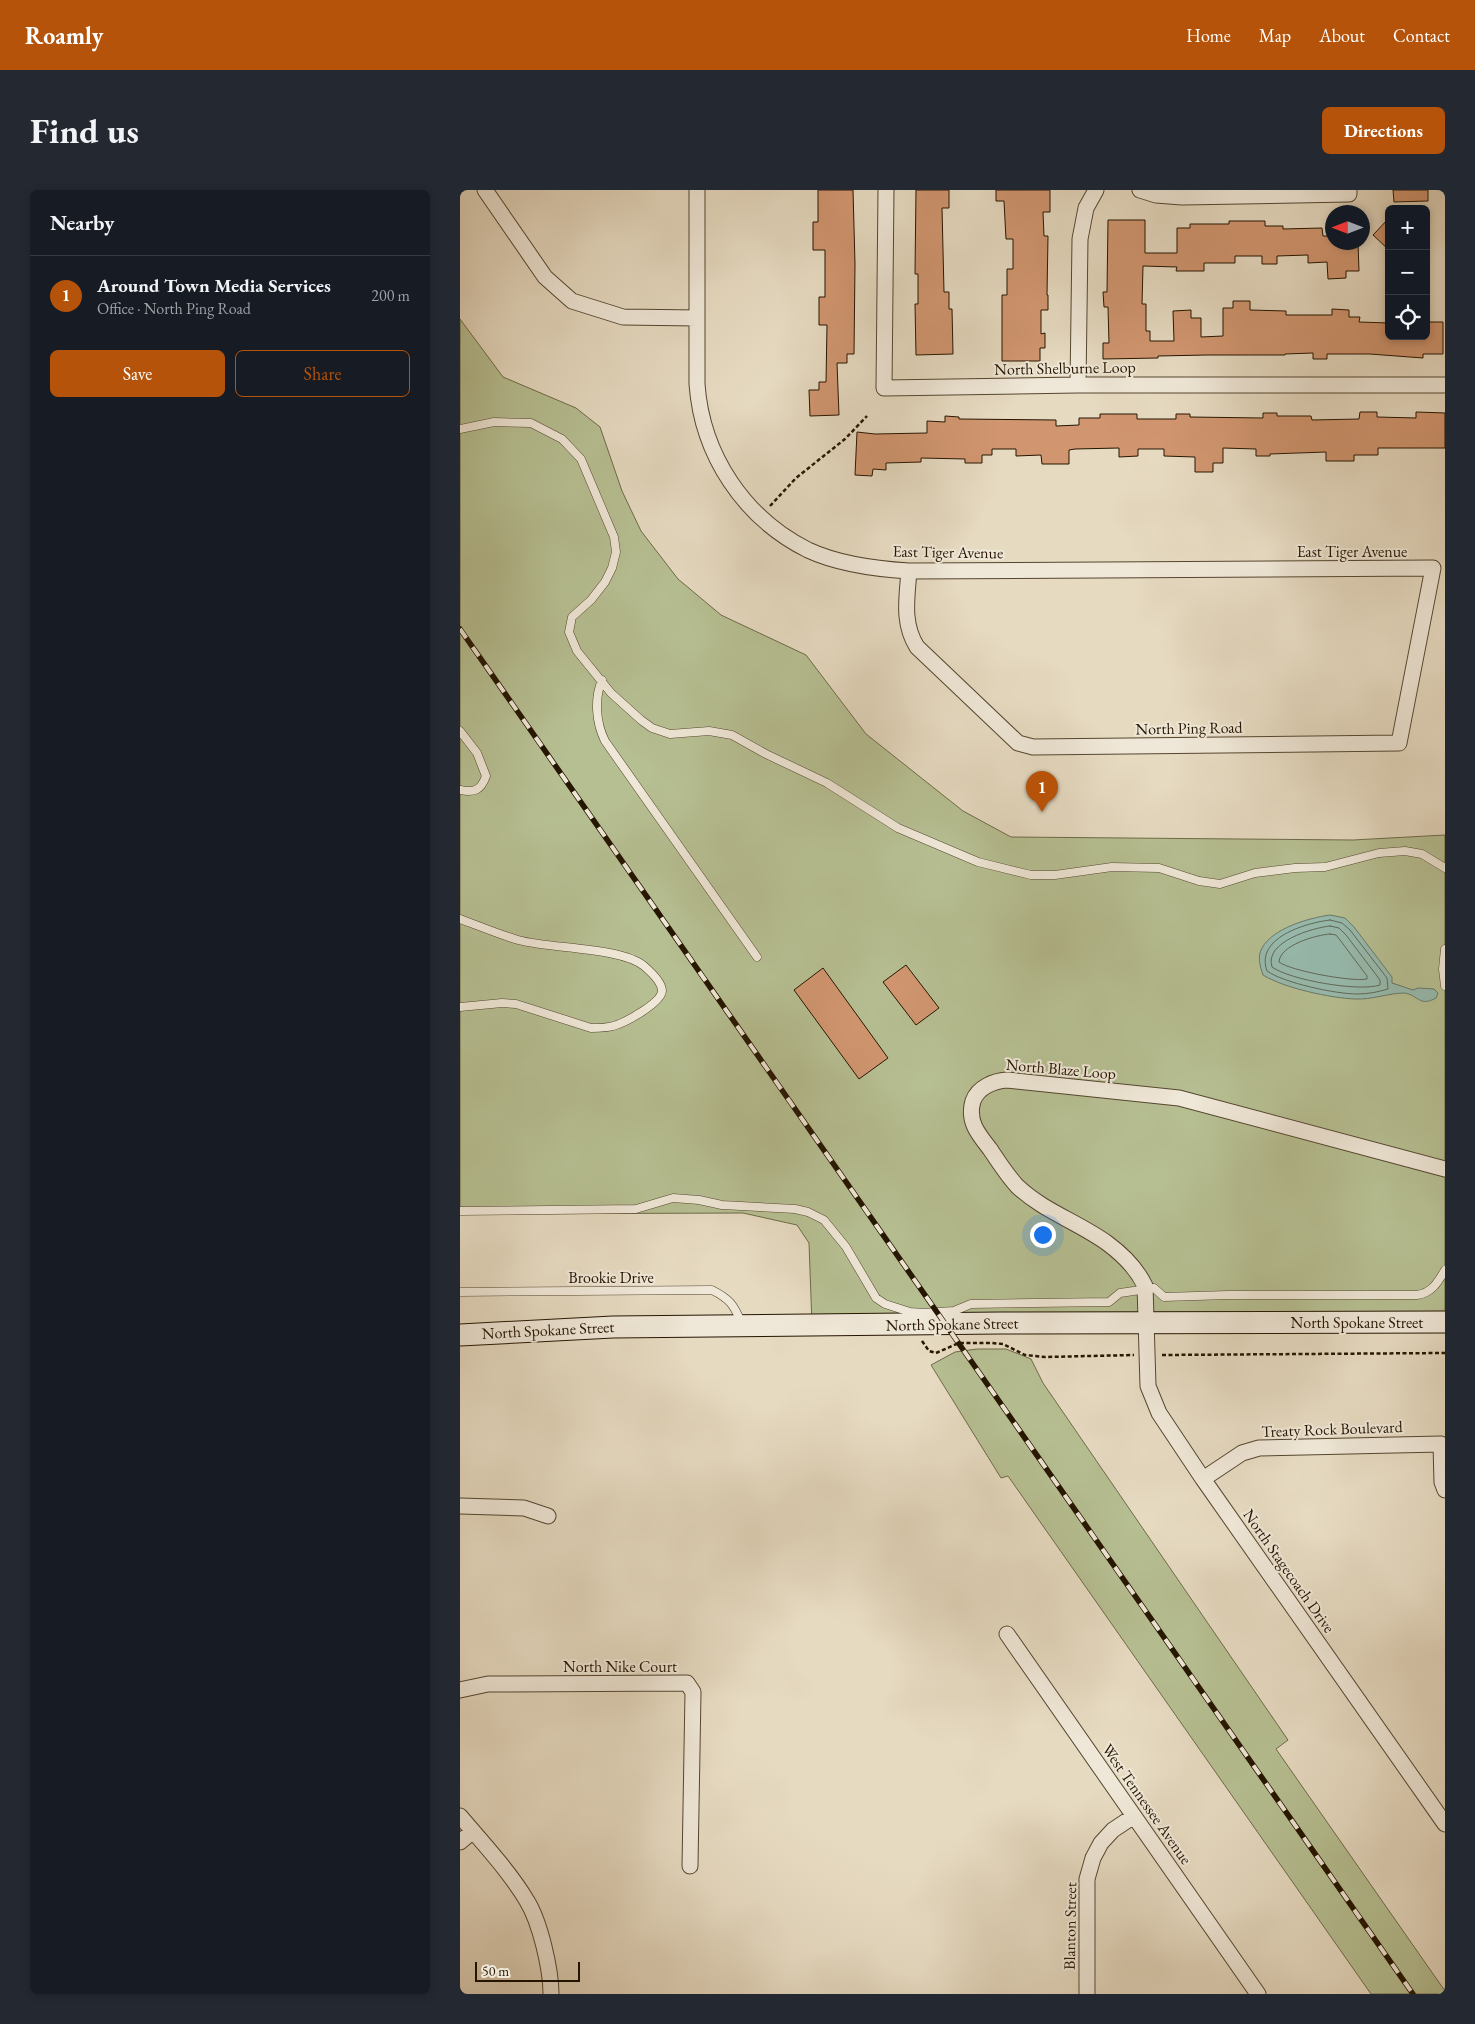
<!DOCTYPE html>
<html lang="en">
<head>
<meta charset="utf-8">
<style>
	:root { --surface:#171b24; --page:#242831; --text:#f1f3f6; --muted:#9ea1a6; --line:#363941; --accent:#b45309 }
	body { margin:0; font-family:"EB Garamond",serif; background:var(--page); color:var(--text) }
	.controls { position:absolute; right:15px; top:15px; display:grid; overflow:hidden; border-radius:8px; box-shadow:0 2px 8px #0003 }
	.controls button { width:45px; height:45px; display:grid; place-items:center; padding:0; border:0; border-bottom:1px solid var(--line); background:var(--surface); color:var(--text); font:25px sans-serif }
	.compass { position:absolute; left:865px; top:15px; width:45px; height:45px; border-radius:50%; background:var(--surface); box-shadow:0 2px 8px #0003; rotate:270deg }
	.scale { position:absolute; left:15px; bottom:12px; width:105px; box-sizing:border-box; padding-left:5px; border:2px solid #251500; border-top:0; font-size:14px; line-height:18px; white-space:nowrap; color:#251500; -webkit-text-stroke:4px #efe7d7; paint-order:stroke }
	.you { position:absolute; left:582px; top:1044px; width:18px; height:18px; margin:-12px; border:4px solid #fff; border-radius:50%; background:#1a73e8; box-shadow:0 0 0 8px #1a73e833 }
	.badge { display:grid; place-items:center; width:32px; height:32px; border-radius:50%; background:var(--accent); color:#fff; font-size:16px; font-weight:700 }
	.pin { position:absolute; translate:-50% -41px; filter:drop-shadow(0 1px 2px #0008) }
	.pin::after { content:''; position:absolute; top:26px; width:18px; height:15px; background:inherit; clip-path:polygon(0 0,100% 0,50% 100%) }
	.list { margin:0; padding:0; list-style:none }
	h2 { display:flex; justify-content:space-between; align-items:center; height:65px; margin:0; padding:0 20px; font-size:21px }
	h2 small { font-size:16px; font-weight:400; color:var(--muted) }
	.list li { display:grid; grid-template-columns:32px 1fr auto; gap:15px; align-items:center; box-sizing:border-box; height:80px; padding:0 20px; border-top:1px solid var(--line) }
	.list b { display:block; font-size:19px; white-space:nowrap }
	.list p { margin:0; font-size:16px; white-space:nowrap; color:var(--muted) }
	.list em { font-size:16px; font-style:normal; color:var(--muted) }
	.actions { display:flex; gap:10px; padding:15px 20px }
	.actions a { flex:1; padding:11px 0; border:1px solid var(--accent); border-radius:8px; text-align:center; font-size:18px; color:var(--accent) }
	.actions .main { background:var(--accent); color:#fff }
	.icon { flex:none; width:28px; height:28px; fill:none; stroke:currentColor; stroke-width:2; stroke-linecap:round; stroke-linejoin:round }
	.map { position:relative; flex:none; width:985px; height:1804px; overflow:hidden; border-radius:8px }
	header { display:flex; align-items:center; gap:30px; box-sizing:border-box; height:70px; padding:0 25px; background:var(--accent); color:#fff }
	header strong { font-size:24px }
	nav { display:flex; gap:28px; margin-inline-start:auto; font-size:18px }
	.intro { display:flex; align-items:center; justify-content:space-between; box-sizing:border-box; height:120px; padding:0 30px }
	h1 { margin:0; font-size:35px }
	.button { padding:12px 22px; border-radius:8px; background:var(--accent); color:#fff; font-size:18px; font-weight:700 }
	main { display:flex; gap:30px; padding:0 30px }
	aside { flex:1; background:var(--surface); border-radius:8px; box-shadow:0 2px 8px #0003 }
	.map>svg:first-child { display:block }
	.green { fill:#b6bf92; stroke:#6e6a49 }
	.water { fill:#97bbaf; stroke:#697969 }
	.lines { fill:none; stroke-linecap:round; stroke-linejoin:round }
	.shore { stroke:#5e6858; stroke-width:1 }
	.building { fill:#d19670; stroke:#251500 }
	.lane-casing { stroke:#554630; stroke-width:9 }
	.street-casing { stroke:#554630; stroke-width:17 }
	.secondary-casing { stroke:#251500; stroke-width:23 }
	.path { stroke:#251500; stroke-width:2.5; stroke-dasharray:4 2.5; stroke-linecap:butt }
	.lane { stroke:#efe7d7; stroke-width:8 }
	.street { stroke:#efe7d7; stroke-width:15 }
	.secondary { stroke:#efe7d7; stroke-width:21 }
	.rail-casing { stroke:#251500; stroke-width:5.5 }
	.rail { stroke:#efe7d7; stroke-width:4; stroke-dasharray:11; stroke-linecap:butt }
	.labels { text-anchor:middle; dominant-baseline:central; stroke-width:4; stroke-linejoin:round; paint-order:stroke }
	.street-label { font-size:16px; fill:#251500; stroke:#efe7d7 }
</style>
</head>
<body>
<header>
<strong>Roamly</strong>
<nav><a>Home</a><a>Map</a><a>About</a><a>Contact</a></nav>
</header>
<div class="intro"><h1>Find us</h1><a class="button">Directions</a></div>
<main>
<aside>
<h2>Nearby<small></small></h2>
<ul class="list">
<li><span class="badge">1</span><div><b>Around Town Media Services</b><p>Office · North Ping Road</p></div><em>200 m</em></li>
</ul>
<div class="actions"><a class="main">Save</a><a>Share</a></div>
</aside>
<div class="map">
<svg width="985" height="1804" viewBox="0 0 985 1804">
	<rect width="100%" height="100%" fill="#e6dac1"/>
	<filter id="stains"><feTurbulence type="fractalNoise" baseFrequency=".004" numOctaves="4"/><feColorMatrix values="0 0 0 0 .2 0 0 0 0 .09 0 0 0 0 .02 0 0 0 .5 -.17"/></filter>
	<radialGradient id="worn" r=".72"><stop offset=".6" stop-color="#630" stop-opacity="0"/><stop offset="1" stop-color="#630" stop-opacity=".3"/></radialGradient>
	<!-- green -->
	<path class="green" d="M 0,129 L 43,187 L 116,218 L 140,237 L 162,301 L 181,341 L 218,389 L 261,425 L 346,465 L 406,544 L 503,621 L 551,647 L 893,650 L 985,645 L 985,1132 L 352,1135 L 349,1053 L 337,1035 L 283,1023 L 0,1024 Z
		M 517,1159 L 546,1159 L 571,1169 L 583,1193 L 828,1550 L 816,1559 L 985,1801 L 985,1804 L 911,1804 L 548,1286 L 541,1288 L 471,1175 L 495,1162 Z"/>
	<!-- water -->
	<path class="water" d="M 870,725 L 885,728 L 894,737 L 932,787 L 932,793 L 953,800 L 958,798 L 974,799 L 978,803 L 976,808 C 960,817 959,806 945,803 C 928,803 912,810 895,809 C 870,808 824,798 803,785 C 800,776 797,767 802,758 C 813,738 849,728 870,725 Z"/>
	<g class="lines">
		<!-- shore -->
		<path class="shore" d="M 870,730 L 882,733 L 890,740 L 927,788 L 928,799 C 918,802 908,804 897,804 C 876,804 824,793 807,781 C 795,748 845,733 870,730 Z
			M 870,736 L 879,738 L 886,745 L 920,790 L 920,795 C 899,802 830,790 812,777 C 804,752 852,738 870,736 Z
			M 870,744 L 876,745 L 880,750 L 907,786 L 907,789 C 892,792 831,781 819,772 C 820,755 856,745 870,744 Z"/>
	</g>
	<!-- building -->
	<path class="building" d="M 358,0 L 393,0 L 395,74 L 394,164 L 387,164 L 387,173 L 377,173 L 379,225 L 350,226 L 349,200 L 359,200 L 359,192 L 366,192 L 367,135 L 359,135 L 359,107 L 365,107 L 365,60 L 353,60 L 353,32 L 358,32 Z
		M 456,0 L 489,0 L 489,18 L 482,18 L 484,102 L 489,102 L 489,119 L 492,119 L 493,164 L 456,165 L 455,114 L 458,114 L 458,84 L 455,84 Z
		M 536,0 L 590,0 L 590,22 L 583,22 L 584,46 L 588,46 L 587,105 L 588,105 L 588,120 L 581,120 L 581,144 L 585,143 L 585,158 L 580,158 L 580,171 L 542,171 L 542,105 L 547,105 L 547,79 L 553,79 L 553,49 L 546,49 L 544,11 L 536,11 Z
		M 933,0 L 968,0 L 968,11 L 934,12 Z
		M 929,28 L 929,60 L 913,45 Z
		M 648,30 L 685,30 L 685,63 L 717,63 L 717,38 L 730,38 L 730,34 L 769,34 L 769,31 L 805,31 L 805,36 L 823,36 L 823,39 L 862,38 L 863,46 L 872,46 L 872,52 L 898,53 L 899,81 L 886,81 L 886,88 L 868,89 L 867,72 L 848,73 L 848,65 L 817,66 L 817,74 L 802,74 L 802,66 L 775,66 L 775,73 L 744,73 L 744,81 L 716,81 L 717,77 L 683,76 L 682,114 L 686,114 L 686,141 L 690,141 L 690,151 L 714,151 L 713,121 L 731,120 L 731,128 L 741,128 L 741,147 L 763,146 L 763,118 L 773,118 L 773,111 L 790,111 L 790,120 L 826,121 L 826,125 L 872,125 L 872,119 L 889,120 L 889,127 L 900,127 L 899,132 L 929,133 L 929,146 L 966,146 L 966,132 L 983,132 L 983,164 L 963,164 L 963,168 L 910,164 L 867,164 L 867,169 L 853,169 L 853,163 L 825,164 L 825,165 L 747,165 L 698,166 L 698,168 L 643,169 L 643,153 L 649,153 L 648,117 L 644,117 L 643,102 L 647,102 Z
		M 900,222 L 917,222 L 917,227 L 956,228 L 956,222 L 985,223 L 985,258 L 918,258 L 918,265 L 894,265 L 894,271 L 866,271 L 866,262 L 810,264 L 810,266 L 796,266 L 796,259 L 763,258 L 763,273 L 753,273 L 753,282 L 735,282 L 735,267 L 704,266 L 704,259 L 678,259 L 678,266 L 659,267 L 659,258 L 615,259 L 609,260 L 609,274 L 582,274 L 581,265 L 556,266 L 556,259 L 532,259 L 532,265 L 522,265 L 522,273 L 505,273 L 505,269 L 461,268 L 461,272 L 426,273 L 426,280 L 413,279 L 412,286 L 395,285 L 397,242 L 415,244 L 467,243 L 467,231 L 485,232 L 485,226 L 499,227 L 499,229 L 596,230 L 596,236 L 619,235 L 619,228 L 640,228 L 640,224 L 677,224 L 677,229 L 716,229 L 716,224 L 730,224 L 730,227 L 803,228 L 803,223 L 817,223 L 817,226 L 851,226 L 852,230 L 899,229 Z
		M 446,775 L 479,818 L 456,835 L 423,792 Z
		M 363,778 L 428,868 L 399,889 L 334,800 Z"/>
	<g class="lines">
		<!-- lane casing -->
		<g class="lane-casing">
			<path id="lane" d="M 0,239 L 34,232 L 71,233 L 102,249 L 121,269 L 154,347 L 156,362 L 152,378 L 145,392 L 131,410 L 112,427 L 109,442 L 117,461 L 151,503 L 181,530 L 192,538 L 210,544 L 249,541 L 272,545 L 306,564 L 367,593 L 438,638 L 518,672 L 571,685 L 595,685 L 652,677 L 699,678 L 739,691 L 760,694 L 795,683 L 835,678 L 865,677 L 919,663 L 945,661 L 962,664 L 985,678
				M 142,490 C 134,509 136,533 145,551 L 297,767
				M 0,541 L 17,563 L 26,586 C 21,600 15,603 0,600
				M 0,729 C 19,736 38,744 58,750 C 90,759 161,757 184,776 C 191,782 202,792 202,801 C 201,813 165,833 153,836 C 146,838 139,838 131,838 L 56,814 L 42,813 L 0,817
				M 985,759 L 983,779 L 985,796
				M 0,1021 L 176,1019 L 213,1008 L 239,1010 L 262,1015 L 335,1019 L 348,1022 L 364,1030 L 386,1057 L 416,1108 L 425,1114 L 450,1122 L 463,1123 L 494,1121 L 511,1114 L 649,1112 L 660,1103 L 694,1098 L 704,1107 L 768,1105 L 957,1105 C 972,1103 978,1092 985,1080
				M 0,1102 L 252,1100 C 270,1109 274,1115 282,1134"/>
		</g>
		<!-- street casing -->
		<g class="street-casing">
			<path id="street" d="M 25,0 L 85,87 L 112,111 L 163,127 L 237,128
				M 237,0 L 237,194 C 242,265 284,328 348,360 C 378,374 416,379 449,381 L 973,378 L 939,553 L 573,557 L 558,553 L 457,457 C 442,433 447,408 449,381
				M 426,0 L 424,198 L 618,195 L 985,195
				M 680,0 L 696,5 L 722,7 L 889,4 L 889,0
				M 618,195 L 620,49 L 626,18 L 636,0
				M 985,979 L 719,908 L 547,890 C 534,891 518,897 513,911 C 507,931 518,944 530,959 C 538,971 547,985 557,996 C 583,1021 618,1032 647,1053 C 662,1064 677,1079 685,1096 L 688,1196 L 699,1223 L 743,1289 L 985,1634
				M 743,1289 L 782,1263 L 799,1258 L 981,1254 L 982,1292 L 985,1300
				M 0,1316 L 64,1318 L 88,1326
				M 547,1444 L 798,1804
				M 0,1500 L 28,1494 L 227,1493 L 233,1502 L 230,1676
				M 0,1626 C 22,1652 50,1682 67,1711 C 80,1732 91,1779 91,1804
				M 0,1652 L 13,1641
				M 627,1804 L 627,1689 L 633,1668 L 641,1653 L 653,1640 L 674,1626"/>
		</g>
		<!-- secondary casing -->
		<g class="secondary-casing">
			<path id="secondary" d="M 0,1145 L 153,1137 L 541,1133 L 985,1132"/>
		</g>
		<!-- path -->
		<path class="path" d="M 310,316 L 336,288 L 385,249 L 407,226
			M 462,1151 L 469,1161 L 476,1163 L 499,1153 L 532,1153 L 543,1154 L 565,1165 L 585,1167 L 674,1165
			M 702,1165 L 985,1163"/>
		<!-- lane -->
		<use href="#lane" class="lane"/>
		<!-- street -->
		<use href="#street" class="street"/>
		<!-- secondary -->
		<use href="#secondary" class="secondary"/>
		<!-- rail casing -->
		<g class="rail-casing">
			<path id="rail" d="M 0,439 L 953,1804"/>
		</g>
		<!-- rail -->
		<use href="#rail" class="rail"/>
	</g>
	<g class="labels">
		<!-- street labels -->
		<g class="street-label">
			<text transform="translate(605 178) rotate(-1)">North Shelburne Loop</text>
			<text x="892" y="361">East Tiger Avenue</text>
			<text transform="translate(488 362) rotate(1)">East Tiger Avenue</text>
			<text transform="translate(729 538) rotate(-1)">North Ping Road</text>
			<text transform="translate(601 879) rotate(5)">North Blaze Loop</text>
			<text x="151" y="1087">Brookie Drive</text>
			<text x="897" y="1132">North Spokane Street</text>
			<text transform="translate(492 1134) rotate(-1)">North Spokane Street</text>
			<text transform="translate(88 1140) rotate(-3)">North Spokane Street</text>
			<text transform="translate(872 1239) rotate(-2)">Treaty Rock Boulevard</text>
			<text transform="translate(829 1381) rotate(55)">North Stagecoach Drive</text>
			<text x="160" y="1476">North Nike Court</text>
			<text transform="translate(687 1614) rotate(55)">West Tennessee Avenue</text>
			<text transform="translate(610 1736) rotate(-89)">Blanton Street</text>
		</g>
	</g>
	<rect width="100%" height="100%" filter="url(#stains)"/>
	<rect width="100%" height="100%" fill="url(#worn)"/>
</svg>
<div class="controls">
<button>+</button>
<button>−</button>
<button><svg class="icon" aria-label="locate" viewBox="0 0 24 24"><circle cx="12" cy="12" r="6"/><path d="M12 2v4M12 18v4M2 12h4M18 12h4"/></svg></button>
</div>
<svg class="compass" viewBox="-18 -18 36 36"><path d="M0-13l5 13h-10z" fill="#e53935"/><path d="M0 13l5-13h-10z" fill="#9ea1a6"/></svg>
<div class="scale">50 m</div>
<div class="you"></div>
<div class="pin badge" style="left:582px;top:622px">1</div>
</div>
</main>
</body>
</html>
